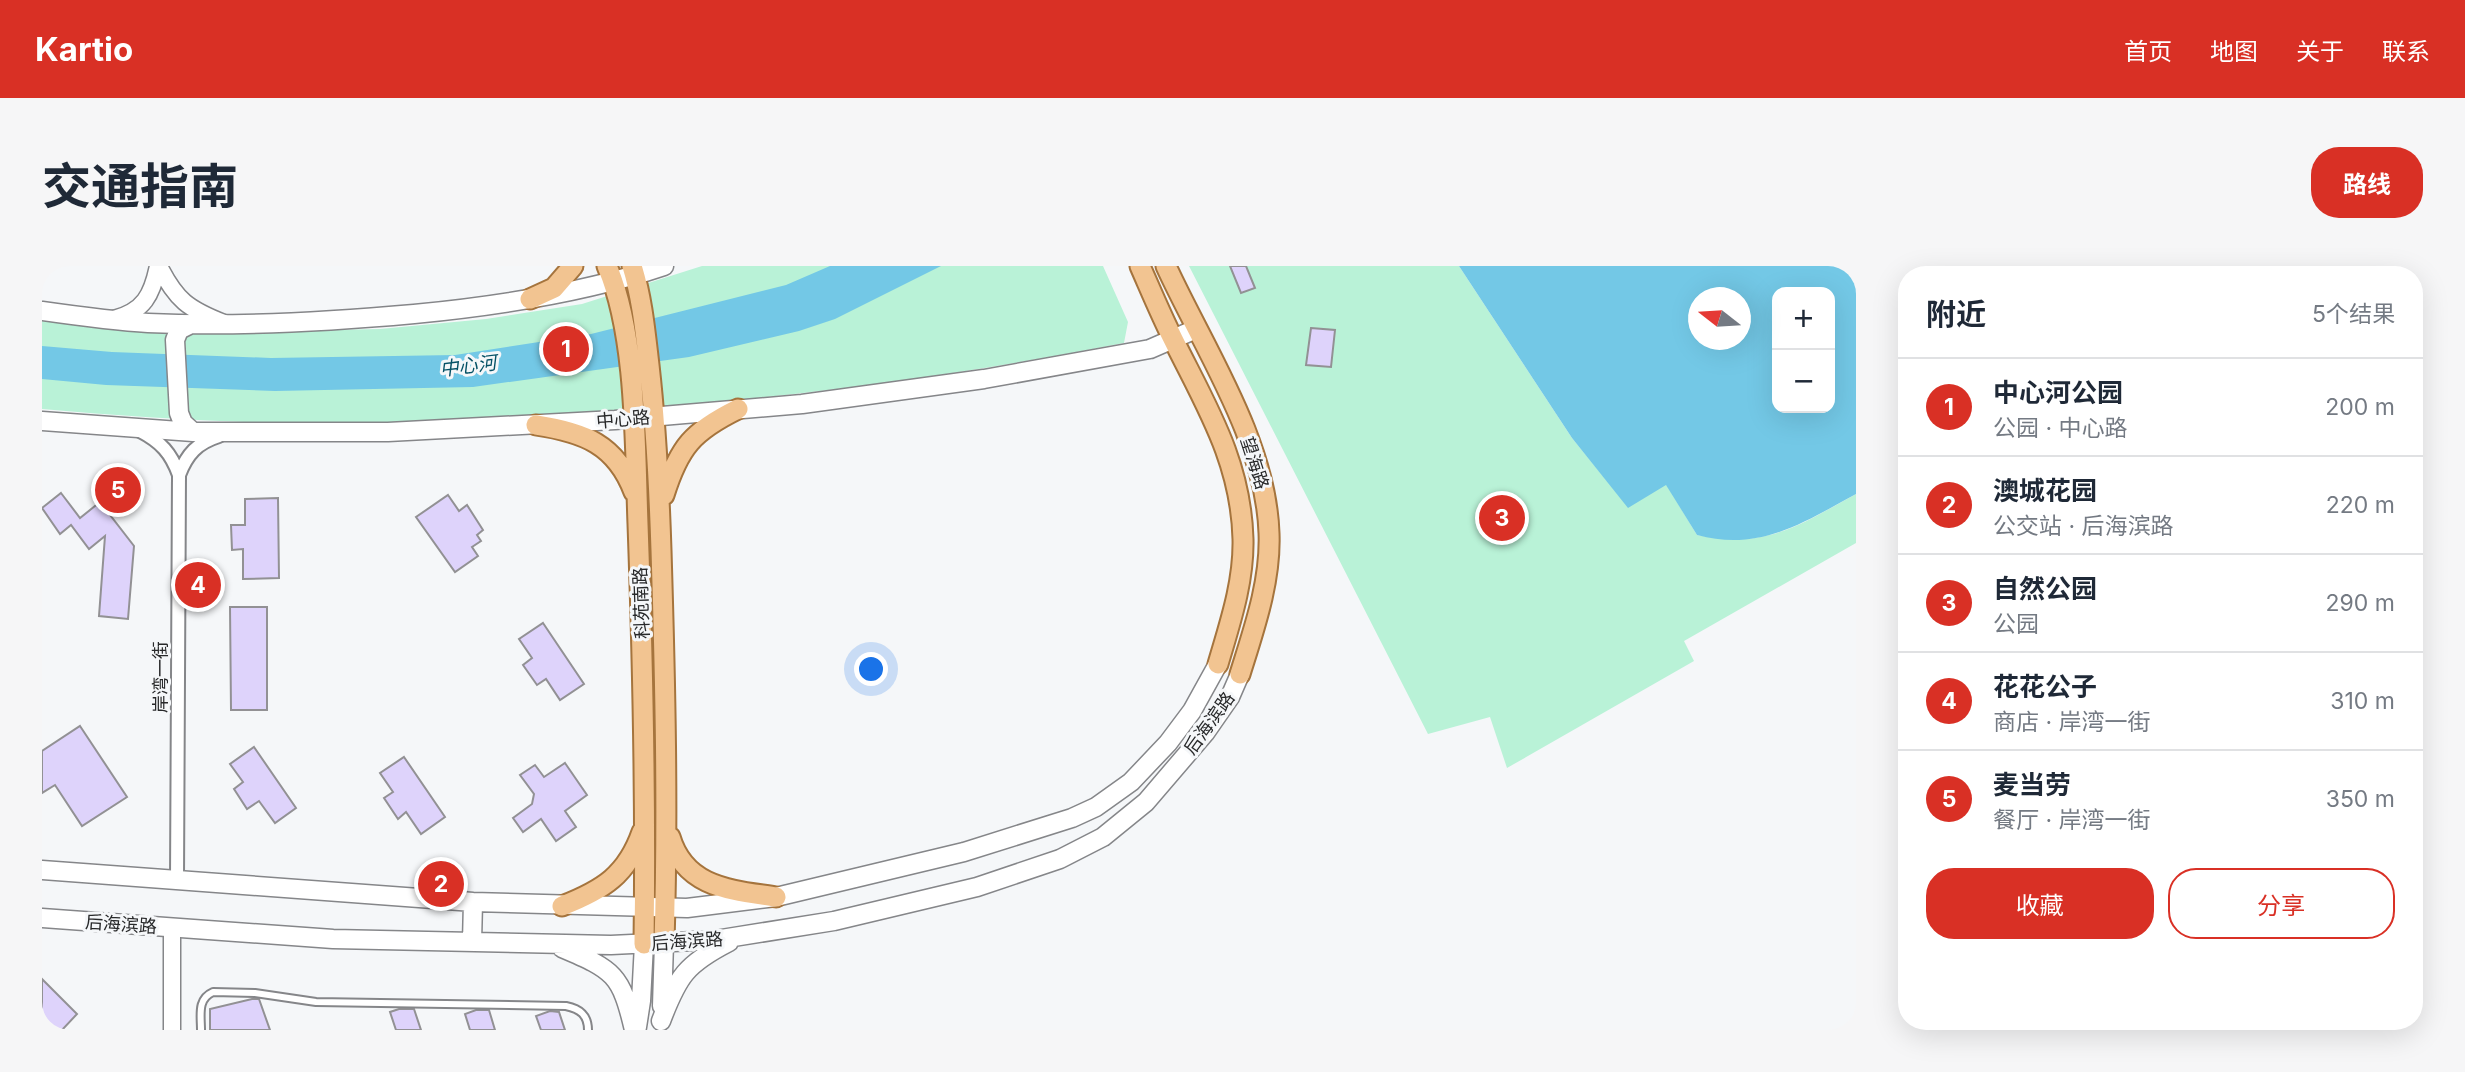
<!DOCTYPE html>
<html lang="zh">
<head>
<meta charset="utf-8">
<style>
	:root { --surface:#fff; --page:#f6f6f7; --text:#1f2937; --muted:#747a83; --line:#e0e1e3; --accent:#d93025 }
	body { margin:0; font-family:Inter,"Noto Sans SC",sans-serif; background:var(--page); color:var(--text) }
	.controls { position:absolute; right:21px; top:21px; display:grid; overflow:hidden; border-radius:14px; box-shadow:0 7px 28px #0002 }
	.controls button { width:63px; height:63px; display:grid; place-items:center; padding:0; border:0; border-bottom:2px solid var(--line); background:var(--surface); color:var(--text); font:35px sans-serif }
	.compass { position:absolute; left:1646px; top:21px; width:63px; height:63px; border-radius:50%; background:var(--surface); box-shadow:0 7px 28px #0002; rotate:287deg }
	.you { position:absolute; left:830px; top:404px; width:24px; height:24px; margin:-18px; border:5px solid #fff; border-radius:50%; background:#1a73e8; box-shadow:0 0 0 10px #1a73e833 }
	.badge { display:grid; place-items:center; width:46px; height:46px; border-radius:50%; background:var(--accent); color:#fff; font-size:23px; font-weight:700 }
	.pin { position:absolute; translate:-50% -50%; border:4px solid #fff; box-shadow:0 2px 7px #0006 }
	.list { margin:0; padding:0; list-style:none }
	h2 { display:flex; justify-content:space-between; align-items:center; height:91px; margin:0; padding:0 28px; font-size:30px }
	h2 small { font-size:23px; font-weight:400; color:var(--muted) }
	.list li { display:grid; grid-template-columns:46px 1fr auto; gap:21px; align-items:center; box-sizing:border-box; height:98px; padding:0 28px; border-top:2px solid var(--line) }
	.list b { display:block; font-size:26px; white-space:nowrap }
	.list p { margin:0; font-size:23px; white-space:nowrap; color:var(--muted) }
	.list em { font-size:23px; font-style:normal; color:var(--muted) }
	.actions { display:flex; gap:14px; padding:21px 28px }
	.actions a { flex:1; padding:16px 0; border:2px solid var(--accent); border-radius:28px; text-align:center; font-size:24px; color:var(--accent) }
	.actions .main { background:var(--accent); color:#fff }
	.map { position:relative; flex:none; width:1814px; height:764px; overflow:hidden; border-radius:28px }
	header { display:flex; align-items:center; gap:42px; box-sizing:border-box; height:98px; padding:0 35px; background:var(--accent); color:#fff }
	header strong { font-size:33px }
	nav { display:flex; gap:38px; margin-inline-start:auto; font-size:24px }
	.intro { display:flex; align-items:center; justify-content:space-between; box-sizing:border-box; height:168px; padding:0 42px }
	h1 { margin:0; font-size:49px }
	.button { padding:18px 32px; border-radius:28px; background:var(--accent); color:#fff; font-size:24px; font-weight:700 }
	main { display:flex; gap:42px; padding:0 42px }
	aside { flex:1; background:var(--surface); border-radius:28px; box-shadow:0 7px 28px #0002 }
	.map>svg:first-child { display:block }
	.green { fill:#b9f2d7 }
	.water { fill:#73c8e6; fill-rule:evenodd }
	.building { fill:#ded3fb; stroke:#929194; stroke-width:2 }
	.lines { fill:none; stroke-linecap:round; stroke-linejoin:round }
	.service-casing { stroke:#858689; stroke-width:10 }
	.minor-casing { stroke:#858689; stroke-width:16 }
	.tertiary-casing { stroke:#858689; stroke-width:19 }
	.secondary-casing { stroke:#858689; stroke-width:21 }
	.primary-casing { stroke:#a5743d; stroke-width:23 }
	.service { stroke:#fff; stroke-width:6 }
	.minor { stroke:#fff; stroke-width:12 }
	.tertiary { stroke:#fff; stroke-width:16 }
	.secondary { stroke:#fff; stroke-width:18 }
	.primary { stroke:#f2c491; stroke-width:19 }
	.labels { text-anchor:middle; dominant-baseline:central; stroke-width:6; stroke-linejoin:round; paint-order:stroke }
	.street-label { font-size:18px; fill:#28292a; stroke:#f5f7f9 }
	.water-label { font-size:19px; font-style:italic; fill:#055166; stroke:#f5f7f9 }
</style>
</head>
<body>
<header>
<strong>Kartio</strong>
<nav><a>首页</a><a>地图</a><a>关于</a><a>联系</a></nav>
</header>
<div class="intro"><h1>交通指南</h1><a class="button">路线</a></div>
<main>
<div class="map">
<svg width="1814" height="764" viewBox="0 0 1814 764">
	<rect width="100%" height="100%" fill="#f5f7f9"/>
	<!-- green -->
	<path class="green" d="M 660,0 L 1061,0 L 1086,56 L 1082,77 C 884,116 683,140 480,150 C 422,153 364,158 306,158 C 203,158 102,152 0,143 L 0,55 L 90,63 L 230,65 L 338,63 L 444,53 L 540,38 Z
		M 1147,0 L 1417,0 L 1530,172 L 1586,241 L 1624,218 L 1655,269 C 1724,283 1756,260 1814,228 L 1814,277 L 1642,375 L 1652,395 L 1465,502 L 1448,451 L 1386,468 Z"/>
	<!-- water -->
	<path class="water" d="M 788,0 L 899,0 L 793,53 L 757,65 L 647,91 L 431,121 L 233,125 L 64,119 L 0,113 L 0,80 L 70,86 L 229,92 L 413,89 L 549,68 L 744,19 Z
		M 1417,0 L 1814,0 L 1814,228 C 1761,257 1717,286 1655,269 L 1624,219 L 1586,242 L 1530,172 ZM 1735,26 L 1788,26 L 1788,142 L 1735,142 ZM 1657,32 L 1699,32 L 1699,74 L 1657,74 Z"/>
	<!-- building -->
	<path class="building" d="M 1188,0 L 1204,0 L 1213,22 L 1199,27 Z
		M 1269,62 L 1293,64 L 1289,101 L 1264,99 Z
		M 19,227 L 38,252 L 58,236 L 92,280 L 86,353 L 57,350 L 63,270 L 47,283 L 29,259 L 18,268 L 0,242 Z
		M 406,229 L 417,245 L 425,239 L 441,264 L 435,269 L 439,275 L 430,281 L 436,290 L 413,306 L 374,251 Z
		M 236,232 L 237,312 L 201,313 L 201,283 L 190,284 L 189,259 L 203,259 L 203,233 Z
		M 188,341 L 225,341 L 225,444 L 189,444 Z
		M 501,357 L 542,418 L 518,434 L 504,413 L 495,419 L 481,399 L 490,392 L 477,373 Z
		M 38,460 L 85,531 L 40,560 L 13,519 L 0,527 L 0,485 Z
		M 212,481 L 254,542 L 233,557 L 217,535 L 205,543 L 192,523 L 201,516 L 188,498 Z
		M 362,491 L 403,551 L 379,568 L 364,546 L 356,553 L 342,532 L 351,526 L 338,507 Z
		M 523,497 L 545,529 L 523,545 L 534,561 L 514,575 L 499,553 L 481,566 L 471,552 L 490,538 L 492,528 L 478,509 L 493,499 L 502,511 Z
		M 0,713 L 35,748 L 20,764 L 0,764 Z
		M 210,733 L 217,733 L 228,764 L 168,764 L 168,743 Z
		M 357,743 L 372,743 L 379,764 L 354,764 L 348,746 Z
		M 434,744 L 447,744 L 453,764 L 428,764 L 423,748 Z
		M 508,745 L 517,746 L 523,764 L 499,764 L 494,750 Z"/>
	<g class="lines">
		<!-- service casing -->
		<g class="service-casing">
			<path id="service" d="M 159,764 C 159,749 155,733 171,726 L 213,727 L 274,736 L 524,740 C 538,743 546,749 546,764"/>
		</g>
		<!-- minor casing -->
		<g class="minor-casing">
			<path id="minor" d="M 98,165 C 119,176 129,187 137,209 L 135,614
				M 137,209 C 145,188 155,177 177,170"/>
		</g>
		<!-- tertiary casing -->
		<g class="tertiary-casing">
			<path id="tertiary" d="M 117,0 C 134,34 146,43 182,57
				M 72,53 C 102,45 110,29 116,0
				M 130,764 L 130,661"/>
		</g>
		<!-- secondary casing -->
		<g class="secondary-casing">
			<path id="secondary" d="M 0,45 C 35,50 70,55 106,57 C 194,61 284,56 372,48 C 456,40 542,27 622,0
				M 149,58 L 137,64 L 133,74 L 137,147 L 141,157 L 151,166
				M 0,155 L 151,166 L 346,166 L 573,154 L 760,138 L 942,113 L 1108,83 L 1154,63
				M 0,604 L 431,636 L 645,642 L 734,631 L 922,586 L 1030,552 L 1054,541 L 1089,516 L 1126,477 L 1150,445 L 1176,398
				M 0,652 L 291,673 L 569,679 L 673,674 L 792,655 L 935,621 L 1018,593 L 1061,571 L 1104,536 L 1163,467 L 1188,431 L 1198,408
				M 430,676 L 431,636
				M 520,682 C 572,704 579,708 592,764
				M 620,740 L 622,677
				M 619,755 C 636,710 644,698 687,676
				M 595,761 L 599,735 L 602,678"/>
		</g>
		<!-- primary casing -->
		<g class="primary-casing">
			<path id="primary" d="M 565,0 C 595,70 593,181 596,258 C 601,398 604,537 602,678
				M 590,0 C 600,32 603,65 607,99 C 614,161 617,222 619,284 C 623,415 626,546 622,677
				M 1098,0 C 1109,25 1119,49 1131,73 C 1164,140 1199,195 1201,273 C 1202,316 1188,357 1176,398
				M 1124,0 C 1162,83 1224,174 1227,267 C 1229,315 1212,363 1198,408
				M 488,33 L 512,22 L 531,0
				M 494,159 C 541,166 574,178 592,226
				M 622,229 C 637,181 651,165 696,143
				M 628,571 C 643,622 689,624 734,631
				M 520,640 C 561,624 585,609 600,566"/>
		</g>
		<!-- service -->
		<use href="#service" class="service"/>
		<!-- minor -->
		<use href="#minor" class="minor"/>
		<!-- tertiary -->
		<use href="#tertiary" class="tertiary"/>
		<!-- secondary -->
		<use href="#secondary" class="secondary"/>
		<!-- primary -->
		<use href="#primary" class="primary"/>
	</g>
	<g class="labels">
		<!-- street labels -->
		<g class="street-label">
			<text transform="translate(581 153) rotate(-5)">中心路</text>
			<text transform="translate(1213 197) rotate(72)">望海路</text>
			<text transform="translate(599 337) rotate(-92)">科苑南路</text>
			<text transform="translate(118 411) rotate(-90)">岸湾一街</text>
			<text transform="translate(1167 457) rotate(-54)">后海滨路</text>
			<text transform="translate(79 658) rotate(4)">后海滨路</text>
			<text transform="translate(645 675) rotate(-4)">后海滨路</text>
		</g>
		<!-- water labels -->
		<g class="water-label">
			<text transform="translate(426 100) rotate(-7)">中心河</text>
		</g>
	</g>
</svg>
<div class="controls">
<button>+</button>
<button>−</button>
</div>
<svg class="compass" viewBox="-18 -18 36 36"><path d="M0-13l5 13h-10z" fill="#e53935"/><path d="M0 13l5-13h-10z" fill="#747a83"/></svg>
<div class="you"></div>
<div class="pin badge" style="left:524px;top:83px">1</div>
<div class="pin badge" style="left:399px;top:618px">2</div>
<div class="pin badge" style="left:1460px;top:252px">3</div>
<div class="pin badge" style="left:156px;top:319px">4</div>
<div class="pin badge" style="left:76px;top:224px">5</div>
</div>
<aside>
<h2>附近<small>5个结果</small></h2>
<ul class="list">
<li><span class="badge">1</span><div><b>中心河公园</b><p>公园 · 中心路</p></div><em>200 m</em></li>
<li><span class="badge">2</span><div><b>澳城花园</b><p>公交站 · 后海滨路</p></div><em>220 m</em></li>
<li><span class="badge">3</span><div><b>自然公园</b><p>公园</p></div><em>290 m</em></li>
<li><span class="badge">4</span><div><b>花花公子</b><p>商店 · 岸湾一街</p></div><em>310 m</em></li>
<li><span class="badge">5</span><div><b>麦当劳</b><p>餐厅 · 岸湾一街</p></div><em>350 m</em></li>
</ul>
<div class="actions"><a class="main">收藏</a><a>分享</a></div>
</aside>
</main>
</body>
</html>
